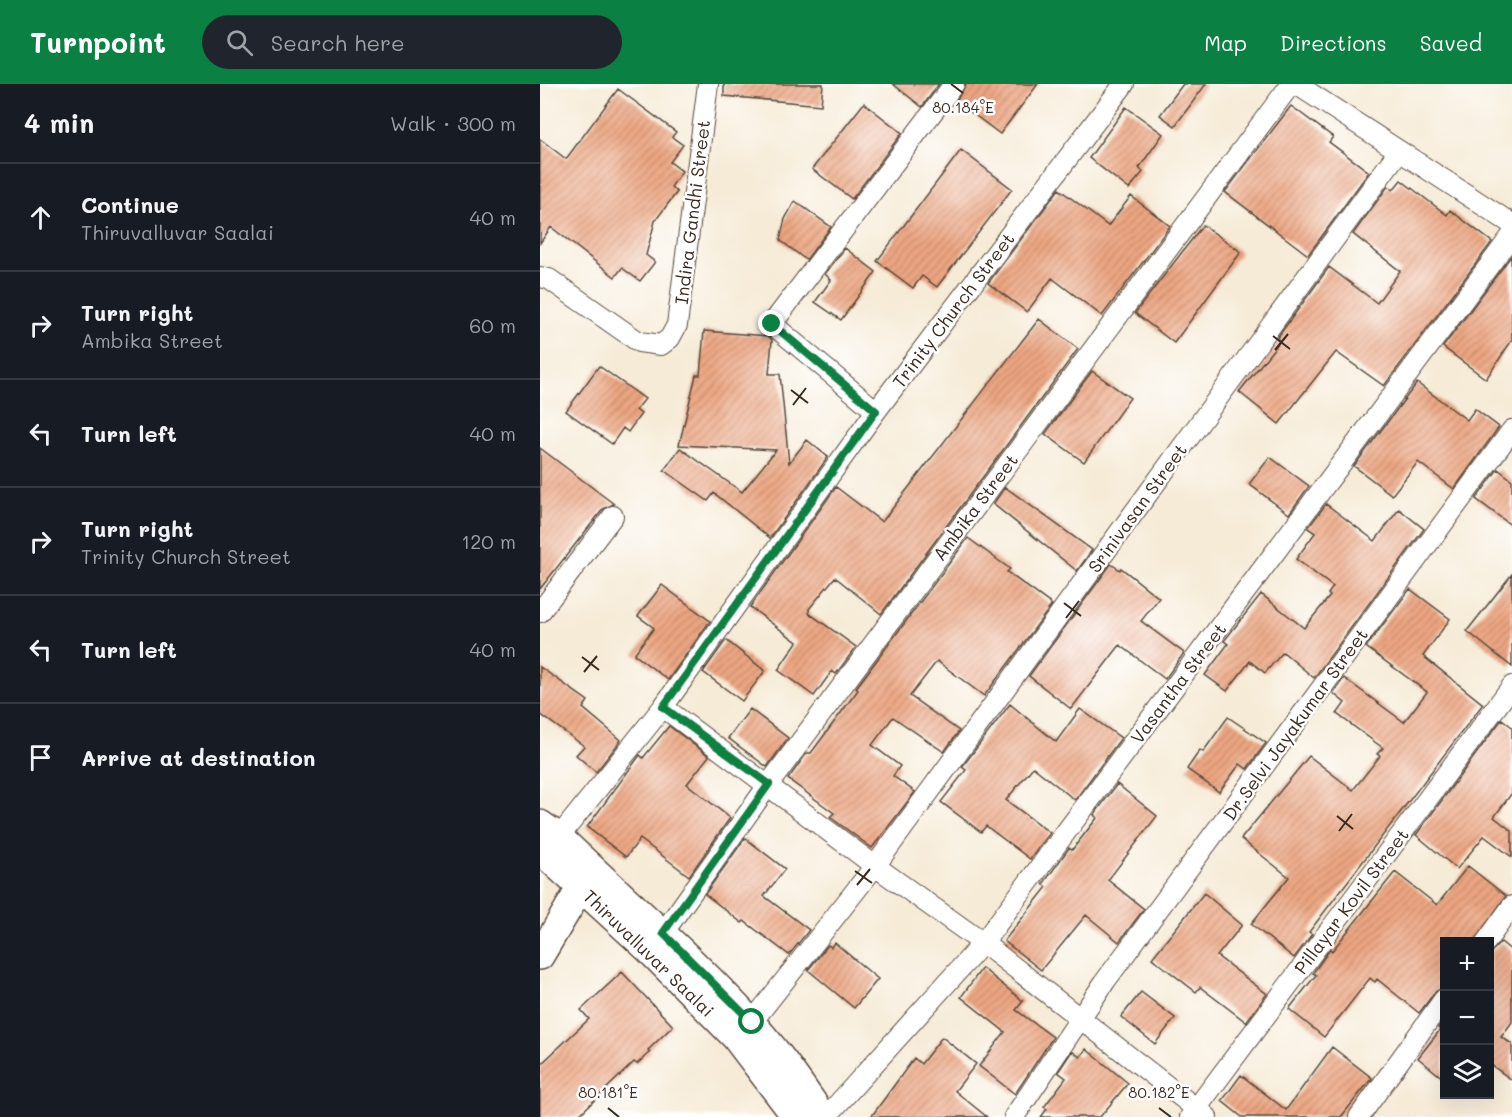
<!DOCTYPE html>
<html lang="en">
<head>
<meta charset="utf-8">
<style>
	:root { --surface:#171b24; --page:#20242c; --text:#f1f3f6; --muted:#9ea1a6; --line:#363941; --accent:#0b8043 }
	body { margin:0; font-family:Mali,sans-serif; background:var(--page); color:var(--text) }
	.controls { position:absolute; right:18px; bottom:18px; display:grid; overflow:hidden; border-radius:0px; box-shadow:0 6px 24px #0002 }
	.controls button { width:54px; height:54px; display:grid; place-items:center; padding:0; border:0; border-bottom:2px solid var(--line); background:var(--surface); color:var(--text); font:30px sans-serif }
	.stop { position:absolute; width:18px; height:18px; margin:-14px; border:4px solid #0b8043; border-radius:50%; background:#fff }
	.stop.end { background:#0b8043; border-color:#fff; box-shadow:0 2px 6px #0008 }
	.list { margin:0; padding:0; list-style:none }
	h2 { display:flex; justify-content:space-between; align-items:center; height:78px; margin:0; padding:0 24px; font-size:26px }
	h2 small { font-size:20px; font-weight:400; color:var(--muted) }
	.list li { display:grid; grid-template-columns:39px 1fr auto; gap:18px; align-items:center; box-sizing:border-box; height:108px; padding:0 24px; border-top:2px solid var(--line) }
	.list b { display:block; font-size:22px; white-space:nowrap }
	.list p { margin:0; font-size:20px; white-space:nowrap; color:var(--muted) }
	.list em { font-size:20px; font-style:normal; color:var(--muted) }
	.icon { flex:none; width:33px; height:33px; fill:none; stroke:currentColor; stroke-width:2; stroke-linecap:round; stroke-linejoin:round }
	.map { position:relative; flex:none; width:972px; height:1033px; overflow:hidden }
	header { display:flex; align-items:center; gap:36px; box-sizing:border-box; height:84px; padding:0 30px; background:var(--accent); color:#fff }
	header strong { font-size:28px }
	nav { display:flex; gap:33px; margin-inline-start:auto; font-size:21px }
	.search { width:420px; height:54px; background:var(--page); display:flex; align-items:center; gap:15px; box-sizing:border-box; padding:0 21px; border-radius:33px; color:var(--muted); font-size:22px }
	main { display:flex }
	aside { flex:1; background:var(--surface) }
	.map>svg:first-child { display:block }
	.building { fill:url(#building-hatch) }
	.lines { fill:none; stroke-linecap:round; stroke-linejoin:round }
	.street-casing { stroke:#57473a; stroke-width:22 }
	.secondary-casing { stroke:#57473a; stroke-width:30 }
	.street { stroke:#fff; stroke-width:20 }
	.secondary { stroke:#fff; stroke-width:27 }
	.route { stroke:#0b8043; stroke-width:8 }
	.ticks { fill:none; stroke:#3b2a1e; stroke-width:2 }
	.labels { text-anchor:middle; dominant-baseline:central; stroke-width:5; stroke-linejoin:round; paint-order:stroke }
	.street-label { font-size:18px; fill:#3b2a1e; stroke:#fff }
	.ticks-label { font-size:15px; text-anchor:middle; fill:#3b2a1e; stroke:#fff; stroke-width:5; stroke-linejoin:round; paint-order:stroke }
</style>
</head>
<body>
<header>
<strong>Turnpoint</strong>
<div class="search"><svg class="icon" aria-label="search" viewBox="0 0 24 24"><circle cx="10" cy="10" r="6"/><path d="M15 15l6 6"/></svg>Search here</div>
<nav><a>Map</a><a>Directions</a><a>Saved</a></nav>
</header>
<main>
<aside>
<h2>4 min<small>Walk · 300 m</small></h2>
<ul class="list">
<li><svg class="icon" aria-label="ahead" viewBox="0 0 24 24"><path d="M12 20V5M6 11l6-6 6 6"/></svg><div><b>Continue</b><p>Thiruvalluvar Saalai</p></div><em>40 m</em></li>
<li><svg class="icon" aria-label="right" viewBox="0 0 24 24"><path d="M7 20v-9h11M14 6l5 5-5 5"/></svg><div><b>Turn right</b><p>Ambika Street</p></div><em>60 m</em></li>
<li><svg class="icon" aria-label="left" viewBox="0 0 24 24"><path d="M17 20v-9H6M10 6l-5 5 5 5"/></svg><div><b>Turn left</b></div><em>40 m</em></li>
<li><svg class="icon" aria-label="right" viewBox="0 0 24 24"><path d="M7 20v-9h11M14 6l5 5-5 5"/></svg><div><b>Turn right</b><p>Trinity Church Street</p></div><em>120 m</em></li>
<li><svg class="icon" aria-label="left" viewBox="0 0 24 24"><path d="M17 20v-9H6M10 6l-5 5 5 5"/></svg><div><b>Turn left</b></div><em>40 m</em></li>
<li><svg class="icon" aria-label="arrive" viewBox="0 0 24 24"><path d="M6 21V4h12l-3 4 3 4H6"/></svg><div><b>Arrive at destination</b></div></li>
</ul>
</aside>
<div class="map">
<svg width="972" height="1033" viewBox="0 0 972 1033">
	<defs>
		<pattern id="building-hatch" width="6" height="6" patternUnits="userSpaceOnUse" patternTransform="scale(1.5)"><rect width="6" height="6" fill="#eda682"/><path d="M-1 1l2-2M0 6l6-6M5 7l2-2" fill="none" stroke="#c1876a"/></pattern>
	</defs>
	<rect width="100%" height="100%" fill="#fff"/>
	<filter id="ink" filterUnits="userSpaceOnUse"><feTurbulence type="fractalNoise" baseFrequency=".0167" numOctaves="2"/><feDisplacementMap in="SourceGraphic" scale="12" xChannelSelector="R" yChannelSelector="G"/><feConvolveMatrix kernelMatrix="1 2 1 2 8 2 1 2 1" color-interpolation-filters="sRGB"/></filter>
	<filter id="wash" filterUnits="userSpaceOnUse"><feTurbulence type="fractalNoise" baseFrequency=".008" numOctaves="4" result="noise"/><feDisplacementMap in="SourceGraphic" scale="24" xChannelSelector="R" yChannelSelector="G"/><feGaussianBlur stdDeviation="1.35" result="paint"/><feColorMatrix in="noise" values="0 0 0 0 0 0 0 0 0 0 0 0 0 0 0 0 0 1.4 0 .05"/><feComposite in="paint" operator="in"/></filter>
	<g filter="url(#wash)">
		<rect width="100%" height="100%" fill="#f6ebd7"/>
		<g id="blocks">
			<!-- building -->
			<path class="building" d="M 184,0 L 283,0 L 281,21 L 184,12 Z
				M 353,0 L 399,0 L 382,23 Z
				M 426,0 L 498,0 L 460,50 L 416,17 Z
				M 643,0 L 666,0 L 635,42 L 620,31 Z
				M 78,5 L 136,48 L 132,53 L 143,61 L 130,78 L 142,87 L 131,103 L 137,108 L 115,137 L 106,171 L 115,178 L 100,197 L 82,184 L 75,193 L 11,143 L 0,159 L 0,55 L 26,75 Z
				M 324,19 L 362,49 L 312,115 L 272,85 Z
				M 751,22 L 793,53 L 789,58 L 829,88 L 768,171 L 685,108 Z
				M 586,23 L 623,50 L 599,84 L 603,88 L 589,105 L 549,74 Z
				M 421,66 L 472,105 L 397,203 L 382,192 L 373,204 L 337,177 Z
				M 861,96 L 907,131 L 910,126 L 952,158 L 844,302 L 796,268 L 739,340 L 699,308 L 740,257 L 737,254 L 789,183 L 837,219 L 860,187 L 813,150 L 848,102 L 853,106 Z
				M 519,105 L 568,142 L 591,112 L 630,142 L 562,232 L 512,194 L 487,228 L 448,199 Z
				M 255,117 L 291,143 L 266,176 L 240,156 L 245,135 Z
				M 663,141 L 701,168 L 634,259 L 595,229 Z
				M 305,164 L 336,188 L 301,236 L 275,218 L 291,196 L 285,190 Z
				M 971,172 L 972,256 L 946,295 L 903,263 Z
				M 499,235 L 538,265 L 341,530 L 295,493 L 269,525 L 269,529 L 316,563 L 296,590 L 292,587 L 274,612 L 238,586 L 257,558 L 210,523 L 296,403 L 342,438 Z
				M 164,247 L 228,252 L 232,256 L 229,290 L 240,290 L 249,379 L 267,356 L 288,373 L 230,454 L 174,409 L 168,417 L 124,386 L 140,364 L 202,408 L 236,366 L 139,361 L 156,291 L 160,291 Z
				M 59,282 L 105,315 L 96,326 L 101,330 L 88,348 L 83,344 L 72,360 L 26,327 Z
				M 552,287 L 590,314 L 544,378 L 505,350 Z
				M 877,299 L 927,336 L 935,325 L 959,343 L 914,405 L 878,378 L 852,411 L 814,382 Z
				M 0,364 L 74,420 L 63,425 L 0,505 Z
				M 730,373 L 769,402 L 749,430 L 709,400 Z
				M 958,385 L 972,396 L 972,442 L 936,415 Z
				M 465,403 L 552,466 L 537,487 L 453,420 Z
				M 786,420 L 835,457 L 859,425 L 884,445 L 774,594 L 743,568 L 725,589 L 710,577 L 687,607 L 665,591 L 688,560 L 684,557 L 721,510 L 764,544 L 790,512 L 788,510 L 793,503 L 756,475 L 775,449 L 768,444 Z
				M 428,454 L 470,485 L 467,488 L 512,521 L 444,612 L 397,577 L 370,612 L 419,647 L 404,668 L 353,633 L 332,661 L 360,682 L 353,692 L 375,708 L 332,764 L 290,733 L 294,729 L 248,695 L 267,669 L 271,669 L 318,606 L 316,604 Z
				M 571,480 L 580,486 L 581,484 L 619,514 L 601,537 L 644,569 L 625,595 L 580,561 L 531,625 L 489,592 Z
				M 972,490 L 972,583 L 927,547 Z
				M 122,501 L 170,537 L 128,596 L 94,570 L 114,544 L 98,532 Z
				M 870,505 L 910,535 L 883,572 L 943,620 L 769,848 L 772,850 L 754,874 L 711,840 L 749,793 L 701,755 L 769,672 L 813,706 L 840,672 L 837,670 L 843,664 L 797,630 L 805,619 L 793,609 L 804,594 L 864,638 L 887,608 L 826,563 Z
				M 186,556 L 225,587 L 202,617 L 163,588 Z
				M 0,583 L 48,617 L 43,624 L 81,656 L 56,688 L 36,671 L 44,662 L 0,630 Z
				M 470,620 L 516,658 L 540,625 L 581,654 L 535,716 L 493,683 L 466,716 L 510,749 L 490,775 L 446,742 L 441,748 L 401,718 L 426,686 L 422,683 Z
				M 210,625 L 248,654 L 227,683 L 188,654 Z
				M 688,633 L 726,659 L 707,685 L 700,680 L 679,708 L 647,685 L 660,666 L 663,668 Z
				M 962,635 L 972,643 L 972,709 L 954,733 L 972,747 L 972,773 L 944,752 L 917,785 L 876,751 Z
				M 129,642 L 169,672 L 147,700 L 190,734 L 149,792 L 100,755 L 86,773 L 47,743 L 100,671 L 103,674 Z
				M 577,700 L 617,732 L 568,796 L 604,825 L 579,858 L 546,831 L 501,886 L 464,857 L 507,803 L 503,800 L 529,764 L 532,766 L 557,734 L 554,731 Z
				M 205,754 L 245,785 L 224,812 L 269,846 L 249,871 L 204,837 L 202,839 L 165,810 Z
				M 928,782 L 966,812 L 934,858 L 904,858 L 904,903 L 895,908 L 879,929 L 837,895 L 835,898 L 830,894 L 784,953 L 749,925 L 776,891 L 773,889 L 790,865 L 792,867 L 855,788 L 897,821 Z
				M 664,809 L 702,841 L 677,872 L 727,910 L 706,938 L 660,903 L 656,908 L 612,874 Z
				M 961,858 L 972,867 L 972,938 L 961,953 L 972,960 L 972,996 L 950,980 L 950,869 Z
				M 295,859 L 338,895 L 314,924 L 268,886 L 288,861 L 291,863 Z
				M 442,884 L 483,917 L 476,926 L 513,953 L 475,1010 L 439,982 L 465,948 L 421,913 Z
				M 82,888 L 133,942 L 108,966 L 110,968 L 97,980 L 94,978 L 37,1033 L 0,1033 L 0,981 L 49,935 L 41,926 Z
				M 601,908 L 635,934 L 615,960 L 581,933 Z
				M 904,935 L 904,995 L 878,974 L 900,946 L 898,944 Z
				M 402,953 L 436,980 L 415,1007 L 447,1033 L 331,1033 L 374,974 L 381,980 Z
				M 792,963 L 832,994 L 801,1033 L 702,1033 L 682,1017 L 701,991 L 746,1026 Z
				M 546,965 L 588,999 L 560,1033 L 501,1033 L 507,1025 L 504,1023 L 526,994 L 518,988 L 532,967 L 540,973 Z"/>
		</g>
	</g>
	<g filter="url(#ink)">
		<use href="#blocks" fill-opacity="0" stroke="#57473a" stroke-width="1.5"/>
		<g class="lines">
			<!-- street casing -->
			<g class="street-casing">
				<path id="street" d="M 756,0 L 972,140
					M 0,193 L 9,195 L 99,258 L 121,261 L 130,254 L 137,241 L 168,0
					M 336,327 L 232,240 L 414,0
					M 0,528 L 73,432
					M 123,623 L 335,782 L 443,859 L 667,1033
					M 11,763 L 123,623 L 336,327 L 584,0
					M 123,849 L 229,700 L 751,0
					M 946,858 L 972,822
					M 212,938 L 335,782 L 859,67
					M 286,1033 L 443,859 L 972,151
					M 474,1033 L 566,896 L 972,346
					M 650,1033 L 972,602
					M 819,1033 L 904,915"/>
			</g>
			<!-- secondary casing -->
			<g class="secondary-casing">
				<path id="secondary" d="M 0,740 L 19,753 C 83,814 151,872 211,938 C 238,967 260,1000 283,1033
					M 0,766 L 108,865 L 195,953 L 256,1033
					M 0,872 L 50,788"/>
			</g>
			<!-- street -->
			<use href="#street" class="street"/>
			<!-- secondary -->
			<use href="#secondary" class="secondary"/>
		</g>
	</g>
	<g class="lines" filter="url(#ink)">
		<!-- route -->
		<path class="route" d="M 212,938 L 123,849 L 229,700 L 123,623 L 336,327 L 232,240"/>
	</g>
	<!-- ticks -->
	<path class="ticks" d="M 411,0 L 423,9M 733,252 L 750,265M 735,266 L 748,250M 251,306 L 268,319M 253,321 L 266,304M 524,519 L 541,532M 526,534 L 539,517M 42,573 L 59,586M 44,588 L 57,572M 797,732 L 813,745M 799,747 L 812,730M 315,787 L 332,799M 317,801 L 330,785M 68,1024 L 79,1033M 619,1024 L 631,1033"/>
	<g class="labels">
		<!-- street labels -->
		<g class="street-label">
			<text transform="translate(152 128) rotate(-83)">Indira Gandhi Street</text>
			<text transform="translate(413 226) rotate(-53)">Trinity Church Street</text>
			<text transform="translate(435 423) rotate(-53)">Ambika Street</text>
			<text transform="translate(597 424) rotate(-54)">Srinivasan Street</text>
			<text transform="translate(638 599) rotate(-53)">Vasantha Street</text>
			<text transform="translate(755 640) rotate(-54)">Dr.Selvi Jayakumar Street</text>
			<text transform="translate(811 817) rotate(-53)">Pillayar Kovil Street</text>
			<text transform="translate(109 869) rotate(44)">Thiruvalluvar Saalai</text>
		</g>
	</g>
	<g class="ticks-label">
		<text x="423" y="29">80.184°E</text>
		<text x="68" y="1014">80.181°E</text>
		<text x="619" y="1014">80.182°E</text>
	</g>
</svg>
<div class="controls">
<button>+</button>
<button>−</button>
<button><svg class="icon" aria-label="layers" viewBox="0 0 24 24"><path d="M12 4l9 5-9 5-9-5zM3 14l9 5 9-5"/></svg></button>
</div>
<div class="stop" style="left:212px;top:938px"></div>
<div class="stop end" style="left:232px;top:240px"></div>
</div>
</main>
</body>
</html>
